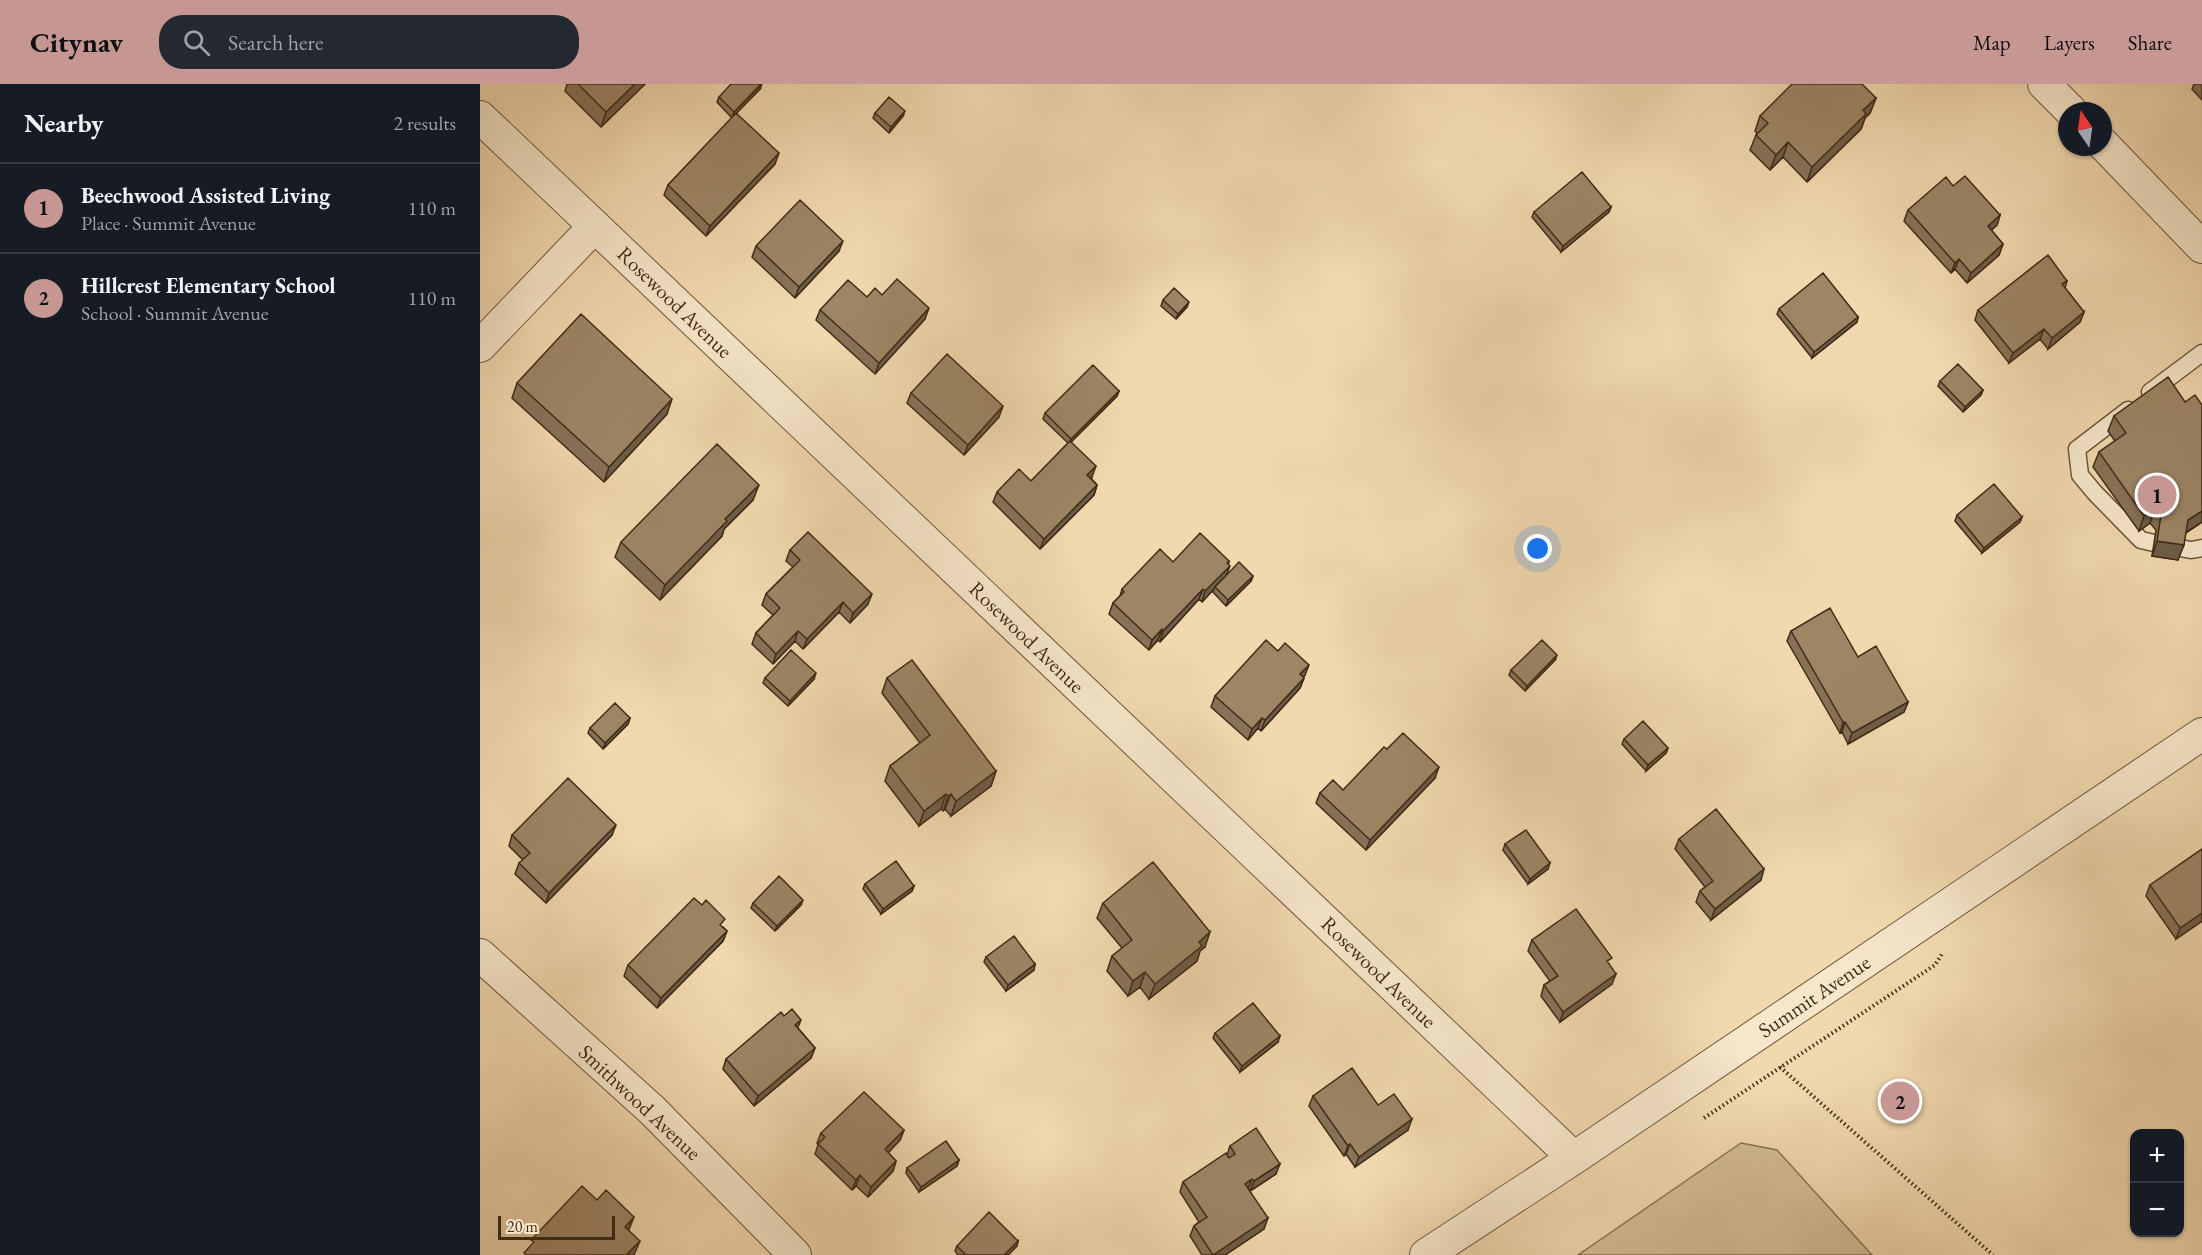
<!DOCTYPE html>
<html lang="en">
<head>
<meta charset="utf-8">
<style>
	:root { --surface:#171b24; --page:#242831; --text:#f1f3f6; --muted:#9ea1a6; --line:#363941; --accent:#c59692 }
	body { margin:0; font-family:"EB Garamond",serif; background:var(--page); color:var(--text) }
	.controls { position:absolute; right:18px; bottom:18px; display:grid; overflow:hidden; border-radius:12px; box-shadow:0 2px 4px #0004 }
	.controls button { width:54px; height:54px; display:grid; place-items:center; padding:0; border:0; border-bottom:2px solid var(--line); background:var(--surface); color:var(--text); font:30px sans-serif }
	.compass { position:absolute; left:1578px; top:18px; width:54px; height:54px; border-radius:50%; background:var(--surface); box-shadow:0 2px 4px #0004; rotate:347deg }
	.scale { position:absolute; left:18px; bottom:15px; width:117px; box-sizing:border-box; padding-left:6px; border:3px solid #412c17; border-top:0; font-size:16px; line-height:21px; white-space:nowrap; color:#412c17; -webkit-text-stroke:4px #f6e6ca; paint-order:stroke }
	.you { position:absolute; left:1058px; top:465px; width:21px; height:21px; margin:-15px; border:4px solid #fff; border-radius:50%; background:#1a73e8; box-shadow:0 0 0 9px #1a73e833 }
	.badge { display:grid; place-items:center; width:39px; height:39px; border-radius:50%; background:var(--accent); color:#111; font-size:20px; font-weight:700 }
	.pin { position:absolute; translate:-50% -50%; border:3px solid #fff; box-shadow:0 2px 6px #0006 }
	.list { margin:0; padding:0; list-style:none }
	h2 { display:flex; justify-content:space-between; align-items:center; height:78px; margin:0; padding:0 24px; font-size:26px }
	h2 small { font-size:20px; font-weight:400; color:var(--muted) }
	.list li { display:grid; grid-template-columns:39px 1fr auto; gap:18px; align-items:center; box-sizing:border-box; height:90px; padding:0 24px; border-top:2px solid var(--line) }
	.list b { display:block; font-size:22px; white-space:nowrap }
	.list p { margin:0; font-size:20px; white-space:nowrap; color:var(--muted) }
	.list em { font-size:20px; font-style:normal; color:var(--muted) }
	.icon { flex:none; width:33px; height:33px; fill:none; stroke:currentColor; stroke-width:2; stroke-linecap:round; stroke-linejoin:round }
	.map { position:relative; flex:none; width:1722px; height:1171px; overflow:hidden }
	header { display:flex; align-items:center; gap:36px; box-sizing:border-box; height:84px; padding:0 30px; background:var(--accent); color:#111 }
	header strong { font-size:28px }
	nav { display:flex; gap:33px; margin-inline-start:auto; font-size:21px }
	.search { width:420px; height:54px; background:var(--page); display:flex; align-items:center; gap:15px; box-sizing:border-box; padding:0 21px; border-radius:24px; color:var(--muted); font-size:22px }
	main { display:flex }
	aside { flex:1; background:var(--surface) }
	.map>svg:first-child { display:block }
	.grass { fill:#d3bb94; stroke:#8a7456; stroke-width:1.5 }
	.lines { fill:none; stroke-linecap:round; stroke-linejoin:round }
	.service-casing { stroke:#6d573d; stroke-width:19 }
	.minor-casing { stroke:#6d573d; stroke-width:34 }
	.path { stroke:#412c17; stroke-width:4; stroke-dasharray:1.5 3; stroke-linecap:butt }
	.service { stroke:#f6e6ca; stroke-width:16 }
	.minor { stroke:#f6e6ca; stroke-width:32 }
	.wall { fill:#877258; stroke:#412c17; stroke-width:1.5 }
	.shaded-wall { fill:#6e5d47; stroke:#412c17; stroke-width:1.5 }
	.building { fill:#9d8566; stroke:#412c17; stroke-width:1.5 }
	.labels { text-anchor:middle; dominant-baseline:central; stroke-width:4.5; stroke-linejoin:round; paint-order:stroke }
	.street-label { font-size:21px; fill:#412c17; stroke:#f6e6ca }
</style>
</head>
<body>
<header>
<strong>Citynav</strong>
<div class="search"><svg class="icon" aria-label="search" viewBox="0 0 24 24"><circle cx="10" cy="10" r="6"/><path d="M15 15l6 6"/></svg>Search here</div>
<nav><a>Map</a><a>Layers</a><a>Share</a></nav>
</header>
<main>
<aside>
<h2>Nearby<small>2 results</small></h2>
<ul class="list">
<li><span class="badge">1</span><div><b>Beechwood Assisted Living</b><p>Place · Summit Avenue</p></div><em>110 m</em></li>
<li><span class="badge">2</span><div><b>Hillcrest Elementary School</b><p>School · Summit Avenue</p></div><em>110 m</em></li>
</ul>
</aside>
<div class="map">
<svg width="1722" height="1171" viewBox="0 0 1722 1171">
	<rect width="100%" height="100%" fill="#f1d8ae"/>
	<filter id="stains"><feTurbulence type="fractalNoise" baseFrequency=".00333" numOctaves="4"/><feColorMatrix values="0 0 0 0 .2 0 0 0 0 .09 0 0 0 0 .02 0 0 0 .5 -.17"/></filter>
	<radialGradient id="worn" r=".72"><stop offset=".6" stop-color="#630" stop-opacity="0"/><stop offset="1" stop-color="#630" stop-opacity=".3"/></radialGradient>
	<!-- grass -->
	<path class="grass" d="M 1261,1059 L 1297,1066 L 1392,1171 L 1098,1171 Z"/>
	<g class="lines">
		<!-- service casing -->
		<g class="service-casing">
			<path id="service" d="M 1670,308 L 1722,269
				M 1648,326 L 1597,365 L 1600,391 L 1615,409 L 1661,456 L 1674,459
				M 1700,464 L 1711,466 L 1722,464"/>
		</g>
		<!-- minor casing -->
		<g class="minor-casing">
			<path id="minor" d="M 1564,0 L 1591,27
				M 0,33 L 1094,1074
				M 1623,60 L 1722,163
				M 0,262 L 115,142
				M 0,871 L 172,1026 L 315,1171
				M 946,1171 L 1094,1074 L 1722,650"/>
		</g>
		<!-- path -->
		<path class="path" d="M 1300,983 L 1513,1171
			M 1224,1034 L 1455,881 L 1462,870"/>
		<!-- service -->
		<use href="#service" class="service"/>
		<!-- minor -->
		<use href="#minor" class="minor"/>
	</g>
	<!-- wall -->
	<path class="wall" d="M 87,0 L 165,0 L 121,43 L 85,7 Z
		M 1714,0 L 1722,0 L 1722,16 L 1712,5 Z
		M 280,5 L 256,29 L 295,80 L 226,152 L 184,111 L 188,101 L 252,34 L 237,18 L 239,13 Z
		M 1396,14 L 1390,29 L 1385,34 L 1381,45 L 1327,98 L 1303,73 L 1290,86 L 1270,66 L 1276,51 L 1277,49 L 1275,47 L 1280,32 Z
		M 395,29 L 423,32 L 409,49 L 393,34 Z
		M 1473,102 L 1520,131 L 1517,141 L 1511,146 L 1523,160 L 1519,171 L 1487,199 L 1475,185 L 1471,189 L 1424,137 L 1428,126 Z
		M 1131,123 L 1129,128 L 1081,168 L 1052,133 L 1054,128 Z
		M 276,162 L 359,167 L 315,214 L 272,173 Z
		M 1587,197 L 1585,204 L 1604,228 L 1600,238 L 1568,265 L 1560,255 L 1529,279 L 1495,236 L 1498,226 Z
		M 402,211 L 445,235 L 395,290 L 336,236 L 340,226 L 387,213 Z
		M 683,216 L 707,223 L 696,235 L 681,222 Z
		M 1299,225 L 1378,233 L 1377,238 L 1332,274 L 1297,230 Z
		M 1460,297 L 1503,306 L 1501,311 L 1483,328 L 1458,302 Z
		M 37,299 L 187,330 L 124,398 L 32,314 Z
		M 639,307 L 637,312 L 591,358 L 612,393 L 611,394 L 617,401 L 614,411 L 560,465 L 513,418 L 517,408 L 551,397 L 588,359 L 563,335 L 565,329 Z
		M 431,309 L 519,333 L 484,371 L 427,319 Z
		M 1705,318 L 1722,321 L 1722,438 L 1706,449 L 1698,476 L 1672,472 L 1676,446 L 1670,439 L 1659,447 L 1613,383 L 1619,368 L 1635,357 L 1628,347 L 1634,332 Z
		M 273,416 L 244,445 L 242,452 L 180,516 L 135,473 L 141,458 Z
		M 1477,431 L 1542,433 L 1540,438 L 1502,469 L 1475,437 Z
		M 310,466 L 388,520 L 370,539 L 359,528 L 323,565 L 315,557 L 293,580 L 272,560 L 276,549 L 293,531 L 282,521 L 286,510 L 313,483 L 306,477 Z
		M 749,477 L 746,491 L 773,492 L 771,497 L 746,522 L 733,508 L 734,505 L 722,518 L 719,515 L 680,558 L 678,556 L 669,566 L 629,530 L 633,519 L 640,512 L 642,505 L 693,478 Z
		M 1311,547 L 1378,573 L 1428,618 L 1424,628 L 1368,660 L 1362,648 L 1360,649 L 1307,557 Z
		M 798,567 L 825,591 L 823,593 L 824,594 L 820,604 L 781,647 L 778,644 L 768,656 L 731,623 L 735,612 Z
		M 1075,576 L 1045,607 L 1029,591 L 1031,586 Z
		M 285,594 L 334,595 L 308,622 L 283,599 Z
		M 407,594 L 516,687 L 511,702 L 471,732 L 465,725 L 463,727 L 461,725 L 439,742 L 405,697 L 410,682 L 440,659 L 402,609 Z
		M 150,634 L 148,640 L 123,665 L 108,649 L 110,644 Z
		M 1144,655 L 1188,664 L 1186,669 L 1166,687 L 1142,660 Z
		M 955,694 L 886,766 L 836,719 L 840,709 Z
		M 32,751 L 132,751 L 66,819 L 35,790 L 39,779 L 43,776 L 29,762 Z
		M 1199,755 L 1281,796 L 1231,836 L 1216,818 L 1220,807 L 1225,803 L 1195,765 Z
		M 1025,760 L 1068,785 L 1048,800 L 1023,766 Z
		M 385,800 L 434,802 L 432,807 L 401,830 L 383,805 Z
		M 1670,801 L 1722,837 L 1696,855 L 1666,812 Z
		M 273,819 L 321,821 L 295,847 L 271,824 Z
		M 623,819 L 725,863 L 720,867 L 717,877 L 669,915 L 660,903 L 648,912 L 627,887 L 632,872 L 642,864 L 617,834 Z
		M 243,843 L 247,847 L 243,857 L 177,924 L 144,892 L 148,881 Z
		M 1052,856 L 1129,881 L 1132,900 L 1080,938 L 1061,912 L 1064,901 L 1070,897 L 1048,867 Z
		M 506,873 L 555,880 L 554,886 L 526,907 L 504,878 Z
		M 304,932 L 318,944 L 335,964 L 331,974 L 274,1022 L 243,985 L 246,975 Z
		M 735,949 L 798,958 L 760,988 L 733,954 Z
		M 833,1012 L 898,1021 L 928,1046 L 875,1083 L 866,1070 L 864,1072 L 829,1022 Z
		M 424,1046 L 420,1056 L 408,1069 L 416,1077 L 413,1087 L 388,1113 L 376,1102 L 372,1106 L 335,1070 L 338,1061 L 337,1059 L 341,1049 Z
		M 750,1062 L 796,1090 L 770,1107 L 784,1145 L 745,1171 L 722,1171 L 710,1152 L 714,1142 L 719,1138 L 700,1108 L 703,1098 L 747,1071 Z
		M 479,1076 L 477,1082 L 439,1108 L 426,1089 L 427,1084 Z
		M 538,1157 L 537,1162 L 528,1171 L 478,1171 L 475,1167 L 477,1162 Z"/>
	<!-- shaded-wall -->
	<path class="shaded-wall" d="M 155,0 L 165,0 L 121,43 L 126,28 Z
		M 282,0 L 280,5 L 252,34 L 254,28 Z
		M 1396,14 L 1390,29 L 1385,34 L 1381,45 L 1327,98 L 1332,83 L 1383,26 Z
		M 425,27 L 423,32 L 409,49 L 411,43 Z
		M 1308,58 L 1303,73 L 1290,86 L 1296,71 Z
		M 299,69 L 295,80 L 226,152 L 230,142 Z
		M 1131,123 L 1129,128 L 1081,168 L 1083,162 Z
		M 1520,131 L 1517,141 L 1504,153 L 1508,142 Z
		M 363,157 L 359,167 L 315,214 L 319,203 Z
		M 1523,160 L 1519,171 L 1487,199 L 1491,189 Z
		M 1479,175 L 1475,185 L 1471,189 L 1475,179 Z
		M 709,218 L 707,223 L 696,235 L 698,230 Z
		M 449,224 L 445,235 L 395,290 L 399,279 Z
		M 1604,228 L 1600,238 L 1568,265 L 1572,254 Z
		M 1378,233 L 1377,238 L 1332,274 L 1334,268 Z
		M 1564,245 L 1560,255 L 1529,279 L 1533,269 Z
		M 1503,306 L 1501,311 L 1483,328 L 1485,323 Z
		M 639,307 L 637,312 L 589,360 L 591,355 Z
		M 192,315 L 187,330 L 124,398 L 129,383 Z
		M 523,322 L 519,333 L 484,371 L 488,361 Z
		M 616,382 L 612,393 L 604,401 L 607,391 Z
		M 279,401 L 273,416 L 244,445 L 242,452 L 180,516 L 185,501 L 245,435 Z
		M 617,401 L 614,411 L 560,465 L 564,455 Z
		M 1676,424 L 1670,439 L 1659,447 L 1664,432 Z
		M 1722,427 L 1722,438 L 1702,451 L 1708,436 Z
		M 1542,433 L 1540,438 L 1502,469 L 1504,464 Z
		M 1677,457 L 1704,461 L 1698,476 L 1672,472 Z
		M 749,477 L 746,486 L 750,482 L 746,492 L 735,503 L 734,505 L 722,518 L 725,507 Z
		M 773,492 L 771,497 L 746,522 L 748,516 Z
		M 723,505 L 719,515 L 680,558 L 683,547 Z
		M 392,510 L 388,520 L 370,539 L 373,529 Z
		M 363,518 L 359,528 L 323,565 L 327,555 Z
		M 682,545 L 678,556 L 669,566 L 672,556 Z
		M 318,547 L 315,557 L 293,580 L 296,570 Z
		M 1077,571 L 1075,576 L 1045,607 L 1047,602 Z
		M 829,581 L 825,591 L 816,601 L 820,590 Z
		M 336,589 L 334,595 L 308,622 L 310,617 Z
		M 824,594 L 820,604 L 781,647 L 785,636 Z
		M 1428,618 L 1424,628 L 1368,660 L 1372,649 Z
		M 150,634 L 148,640 L 123,665 L 125,659 Z
		M 782,634 L 778,644 L 768,656 L 772,645 Z
		M 1363,638 L 1365,638 L 1362,648 L 1360,649 Z
		M 1188,664 L 1186,669 L 1166,687 L 1168,681 Z
		M 959,683 L 955,694 L 886,766 L 890,756 Z
		M 516,687 L 511,702 L 471,732 L 476,717 Z
		M 466,710 L 461,725 L 439,742 L 444,727 Z
		M 471,710 L 465,725 L 463,727 L 468,712 Z
		M 136,741 L 132,751 L 66,819 L 69,809 Z
		M 1070,779 L 1068,785 L 1048,800 L 1050,795 Z
		M 1284,785 L 1281,796 L 1231,836 L 1235,825 Z
		M 434,802 L 432,807 L 401,830 L 403,825 Z
		M 323,816 L 321,821 L 295,847 L 297,842 Z
		M 1722,829 L 1722,837 L 1696,855 L 1700,844 Z
		M 247,847 L 243,857 L 177,924 L 181,914 Z
		M 730,848 L 725,863 L 720,867 L 717,877 L 669,915 L 675,900 L 719,858 Z
		M 555,880 L 554,886 L 526,907 L 528,901 Z
		M 665,888 L 660,903 L 648,912 L 653,897 Z
		M 1136,890 L 1132,900 L 1080,938 L 1083,928 Z
		M 321,936 L 317,946 L 315,941 Z
		M 800,952 L 798,958 L 760,988 L 762,982 Z
		M 335,964 L 331,974 L 274,1022 L 278,1012 Z
		M 932,1035 L 928,1046 L 875,1083 L 879,1073 Z
		M 424,1046 L 420,1056 L 401,1076 L 405,1065 Z
		M 870,1060 L 866,1070 L 864,1072 L 868,1062 Z
		M 479,1076 L 477,1082 L 439,1108 L 441,1103 Z
		M 416,1077 L 413,1087 L 388,1113 L 391,1103 Z
		M 800,1080 L 796,1090 L 770,1107 L 774,1097 Z
		M 380,1091 L 376,1102 L 372,1106 L 376,1096 Z
		M 772,1095 L 768,1105 L 765,1100 Z
		M 154,1133 L 148,1148 L 145,1143 Z
		M 788,1134 L 784,1145 L 745,1171 L 733,1171 Z
		M 160,1157 L 154,1171 L 146,1171 Z
		M 538,1157 L 537,1162 L 528,1171 L 524,1171 Z"/>
	<!-- building -->
	<path class="building" d="M 98,0 L 155,0 L 126,28 Z
		M 251,0 L 281,0 L 254,28 L 239,13 Z
		M 1312,0 L 1382,0 L 1396,14 L 1383,26 L 1386,30 L 1332,83 L 1308,58 L 1296,71 L 1276,51 L 1288,39 L 1280,32 Z
		M 409,13 L 425,27 L 411,43 L 395,29 Z
		M 256,29 L 299,69 L 230,142 L 188,101 Z
		M 1102,88 L 1131,123 L 1083,162 L 1054,128 Z
		M 1485,92 L 1520,131 L 1508,142 L 1523,160 L 1491,189 L 1479,175 L 1475,179 L 1428,126 L 1466,93 L 1473,102 Z
		M 320,116 L 363,157 L 319,203 L 276,162 Z
		M 1568,171 L 1587,197 L 1582,200 L 1604,228 L 1572,254 L 1564,245 L 1533,269 L 1498,226 Z
		M 1343,189 L 1378,233 L 1334,268 L 1299,225 Z
		M 417,195 L 449,224 L 399,279 L 340,226 L 368,196 L 387,213 L 395,204 L 402,211 Z
		M 694,204 L 709,218 L 698,230 L 683,216 Z
		M 101,230 L 192,315 L 129,383 L 37,299 Z
		M 467,270 L 523,322 L 488,361 L 431,309 Z
		M 1478,280 L 1503,306 L 1485,323 L 1460,297 Z
		M 613,281 L 639,307 L 591,355 L 565,329 Z
		M 1688,293 L 1705,318 L 1715,311 L 1722,321 L 1722,427 L 1708,436 L 1704,461 L 1677,457 L 1681,431 L 1676,424 L 1664,432 L 1619,368 L 1646,349 L 1634,332 Z
		M 590,357 L 616,382 L 607,391 L 617,401 L 564,455 L 517,408 L 539,385 L 551,397 Z
		M 237,360 L 279,401 L 245,435 L 247,437 L 185,501 L 141,458 Z
		M 1514,400 L 1542,433 L 1504,464 L 1477,431 Z
		M 328,448 L 392,510 L 373,529 L 363,518 L 327,555 L 318,547 L 296,570 L 276,549 L 300,524 L 286,510 L 320,476 L 310,466 Z
		M 720,449 L 749,477 L 747,479 L 750,482 L 725,507 L 723,505 L 683,547 L 682,545 L 672,556 L 633,519 L 644,508 L 642,505 L 680,465 L 693,478 Z
		M 759,478 L 773,492 L 748,516 L 735,503 Z
		M 1350,524 L 1378,573 L 1396,562 L 1428,618 L 1372,649 L 1365,638 L 1363,638 L 1311,547 Z
		M 786,556 L 798,567 L 805,559 L 829,581 L 820,590 L 824,594 L 785,636 L 782,634 L 772,645 L 735,612 Z
		M 1062,556 L 1077,571 L 1047,602 L 1031,586 Z
		M 311,566 L 336,589 L 310,617 L 285,594 Z
		M 432,576 L 516,687 L 476,717 L 471,710 L 468,712 L 466,710 L 444,727 L 410,682 L 450,651 L 407,594 Z
		M 135,619 L 150,634 L 125,659 L 110,644 Z
		M 1163,637 L 1188,664 L 1168,681 L 1144,655 Z
		M 923,649 L 959,683 L 890,756 L 840,709 L 853,696 L 863,706 L 904,663 L 907,665 Z
		M 88,694 L 136,741 L 69,809 L 39,779 L 50,769 L 32,751 Z
		M 1236,725 L 1284,785 L 1235,825 L 1220,807 L 1233,797 L 1199,755 Z
		M 1046,746 L 1070,779 L 1050,795 L 1025,760 Z
		M 1722,765 L 1722,829 L 1700,844 L 1670,801 Z
		M 416,777 L 434,802 L 403,825 L 385,800 Z
		M 673,778 L 730,848 L 719,858 L 722,862 L 675,900 L 665,888 L 653,897 L 632,872 L 652,856 L 623,819 Z
		M 299,792 L 323,816 L 297,842 L 273,819 Z
		M 214,814 L 222,821 L 226,816 L 245,835 L 240,841 L 247,847 L 181,914 L 148,881 Z
		M 1096,825 L 1132,874 L 1127,877 L 1136,890 L 1083,928 L 1064,901 L 1078,892 L 1052,856 Z
		M 534,852 L 555,880 L 528,901 L 506,873 Z
		M 773,919 L 800,952 L 762,982 L 735,949 Z
		M 312,925 L 321,936 L 315,941 L 335,964 L 278,1012 L 246,975 L 301,928 L 304,932 Z
		M 872,984 L 898,1021 L 914,1010 L 932,1035 L 879,1073 L 870,1060 L 868,1062 L 833,1012 Z
		M 384,1008 L 424,1046 L 405,1065 L 416,1077 L 391,1103 L 380,1091 L 376,1096 L 338,1060 L 345,1053 L 341,1049 Z
		M 776,1044 L 800,1080 L 774,1097 L 772,1095 L 765,1100 L 788,1134 L 733,1171 L 714,1142 L 727,1133 L 703,1098 L 746,1069 L 749,1074 L 755,1070 L 750,1062 Z
		M 466,1057 L 479,1076 L 441,1103 L 427,1084 Z
		M 102,1102 L 117,1116 L 126,1106 L 154,1133 L 145,1143 L 160,1157 L 146,1171 L 46,1171 L 44,1169 L 54,1158 L 51,1156 Z
		M 509,1128 L 538,1157 L 524,1171 L 486,1171 L 477,1162 Z"/>
	<g class="labels">
		<!-- street labels -->
		<g class="street-label">
			<text transform="translate(195 218) rotate(44)">Rosewood Avenue</text>
			<text transform="translate(547 553) rotate(44)">Rosewood Avenue</text>
			<text transform="translate(899 888) rotate(44)">Rosewood Avenue</text>
			<text transform="translate(1334 912) rotate(-34)">Summit Avenue</text>
			<text transform="translate(160 1018) rotate(43)">Smithwood Avenue</text>
		</g>
	</g>
	<rect width="100%" height="100%" filter="url(#stains)"/>
	<rect width="100%" height="100%" fill="url(#worn)"/>
</svg>
<div class="controls">
<button>+</button>
<button>−</button>
</div>
<svg class="compass" viewBox="-18 -18 36 36"><path d="M0-13l5 13h-10z" fill="#e53935"/><path d="M0 13l5-13h-10z" fill="#9ea1a6"/></svg>
<div class="scale">20 m</div>
<div class="you"></div>
<div class="pin badge" style="left:1677px;top:411px">1</div>
<div class="pin badge" style="left:1420px;top:1017px">2</div>
</div>
</main>
</body>
</html>
